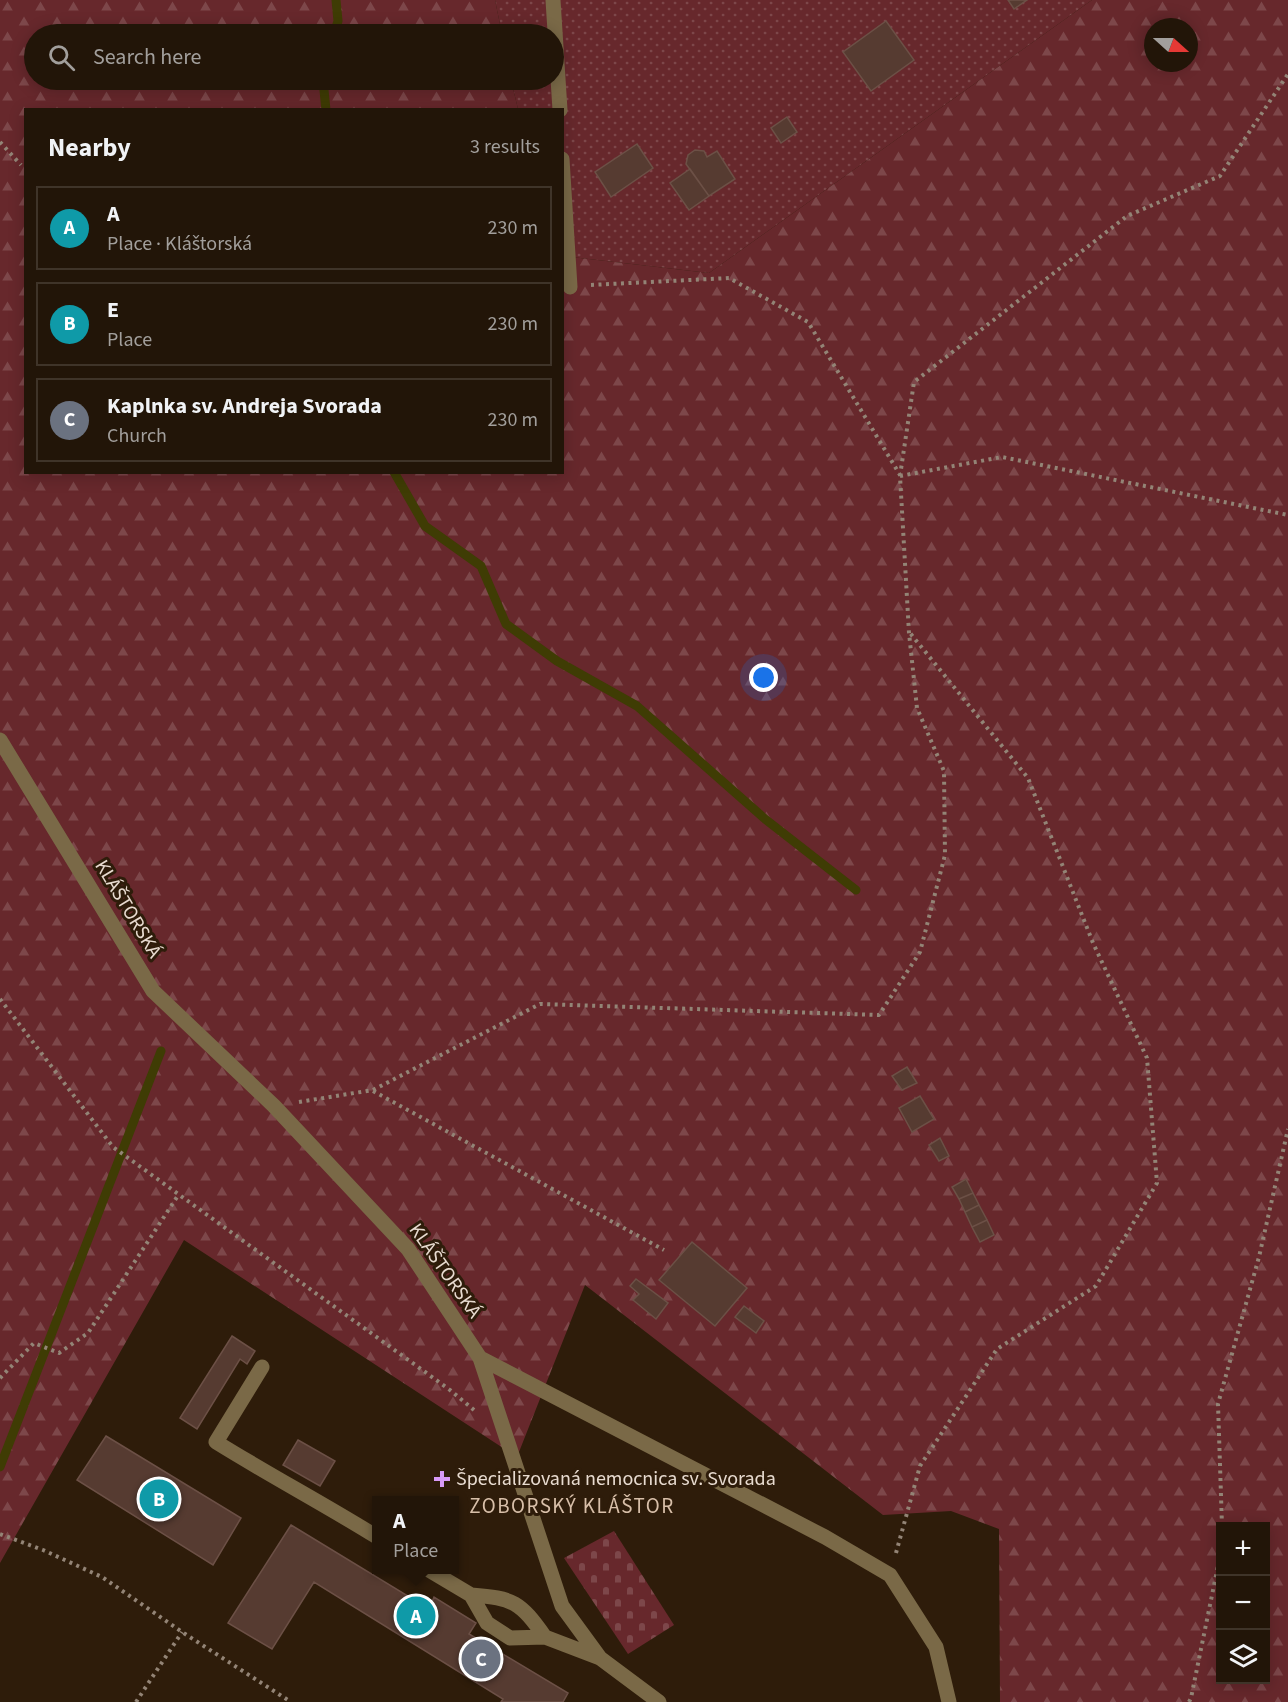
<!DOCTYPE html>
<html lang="en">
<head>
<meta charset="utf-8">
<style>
	:root { --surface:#221508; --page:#2a1e12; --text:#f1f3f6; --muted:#a29f9c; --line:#3f3429; --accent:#d89af8 }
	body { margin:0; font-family:"Source Sans 3",sans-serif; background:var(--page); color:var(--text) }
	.controls { position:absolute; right:18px; bottom:18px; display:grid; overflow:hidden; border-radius:0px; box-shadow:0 3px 15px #0003 }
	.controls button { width:54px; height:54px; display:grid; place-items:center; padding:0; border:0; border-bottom:2px solid var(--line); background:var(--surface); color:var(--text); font:30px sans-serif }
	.compass { position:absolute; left:1144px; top:18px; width:54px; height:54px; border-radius:50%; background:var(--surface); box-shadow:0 3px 15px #0003; rotate:111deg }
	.you { position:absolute; left:764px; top:678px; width:21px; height:21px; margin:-15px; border:4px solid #fff; border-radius:50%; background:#1a73e8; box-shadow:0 0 0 9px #1a73e833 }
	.badge { display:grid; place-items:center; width:39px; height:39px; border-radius:50%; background:var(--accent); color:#fff; font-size:20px; font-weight:700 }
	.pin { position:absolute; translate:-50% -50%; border:3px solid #fff; box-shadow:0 2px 6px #0006 }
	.popup { position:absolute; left:372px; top:1496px; width:87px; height:78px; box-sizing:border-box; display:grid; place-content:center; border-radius:0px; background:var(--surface); filter:drop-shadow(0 2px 4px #0005); font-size:20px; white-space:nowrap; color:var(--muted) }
	.popup b { font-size:22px; color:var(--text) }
	.popup::after { content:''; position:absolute; left:50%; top:100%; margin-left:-12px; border:12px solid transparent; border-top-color:var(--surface) }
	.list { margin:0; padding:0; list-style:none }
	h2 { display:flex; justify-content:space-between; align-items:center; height:78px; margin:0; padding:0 24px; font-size:26px }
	h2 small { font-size:20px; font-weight:400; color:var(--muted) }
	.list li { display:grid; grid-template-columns:39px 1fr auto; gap:18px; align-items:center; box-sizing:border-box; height:84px; margin:0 12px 12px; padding:0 12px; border:2px solid var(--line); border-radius:0px }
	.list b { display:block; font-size:22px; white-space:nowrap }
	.list p { margin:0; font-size:20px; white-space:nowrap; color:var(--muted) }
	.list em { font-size:20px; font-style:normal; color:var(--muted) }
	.icon { flex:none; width:33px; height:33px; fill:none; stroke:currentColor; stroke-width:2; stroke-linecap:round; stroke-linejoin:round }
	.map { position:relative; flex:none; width:1288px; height:1702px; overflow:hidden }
	.search { position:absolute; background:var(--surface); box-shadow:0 3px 15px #0003; left:24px; top:24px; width:540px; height:66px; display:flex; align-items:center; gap:15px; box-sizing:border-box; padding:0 21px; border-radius:33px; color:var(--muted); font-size:22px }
	.panel { position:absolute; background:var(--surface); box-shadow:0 3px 15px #0003; left:24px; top:108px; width:540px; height:366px; border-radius:0px }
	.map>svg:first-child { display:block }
	.grass { fill:url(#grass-dots) }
	.forest { fill:url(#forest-firs); fill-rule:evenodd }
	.cemetery { fill:url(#cemetery-stones) }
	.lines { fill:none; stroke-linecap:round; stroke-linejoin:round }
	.stream { stroke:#3f3c04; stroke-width:9 }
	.building { fill:#563b31; stroke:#6c5046; stroke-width:1.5 }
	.path { stroke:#938476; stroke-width:4; stroke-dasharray:3 4.5; stroke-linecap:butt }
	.minor { stroke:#7a6947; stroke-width:15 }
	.poi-dot { fill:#d89af8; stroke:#2e1c0a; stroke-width:2 }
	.labels { text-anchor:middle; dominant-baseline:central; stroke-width:6; stroke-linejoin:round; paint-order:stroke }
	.street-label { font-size:20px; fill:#e8dbd0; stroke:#2e1c0a }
	.poi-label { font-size:20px; fill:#e8dbd0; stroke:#2e1c0a; text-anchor:start }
	.neighbourhood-label { font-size:21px; letter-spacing:1.5px; fill:#d8bfa9; stroke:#2e1c0a }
</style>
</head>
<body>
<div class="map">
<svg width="1288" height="1702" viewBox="0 0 1288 1702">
	<defs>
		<pattern id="grass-dots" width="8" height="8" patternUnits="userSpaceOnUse" patternTransform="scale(1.5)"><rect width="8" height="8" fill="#67282c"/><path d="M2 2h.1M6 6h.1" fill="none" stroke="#7d474a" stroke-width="1.8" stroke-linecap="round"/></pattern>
		<pattern id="forest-firs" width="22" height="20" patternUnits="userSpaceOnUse" patternTransform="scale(1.5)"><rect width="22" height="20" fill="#67282c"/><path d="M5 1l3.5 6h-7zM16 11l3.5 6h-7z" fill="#7d474a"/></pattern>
		<pattern id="cemetery-stones" width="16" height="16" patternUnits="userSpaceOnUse" patternTransform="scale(1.5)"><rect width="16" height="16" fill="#67282c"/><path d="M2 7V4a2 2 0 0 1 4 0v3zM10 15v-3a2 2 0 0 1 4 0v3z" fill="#7d474a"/></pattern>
	</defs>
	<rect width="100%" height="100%" fill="#2e1c0a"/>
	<!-- grass -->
	<path class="grass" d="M 495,0 L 1092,0 L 709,273 L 563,256 L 562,110 L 518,109 L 511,80 L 554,80 L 554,34 L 502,34 Z"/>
	<!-- forest -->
	<path class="forest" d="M 0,0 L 495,0 L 502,34 L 34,34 L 34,80 L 511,80 L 518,109 L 26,110 L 26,472 L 562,472 L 563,256 L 709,273 L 1092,0 L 1288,0 L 1288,1702 L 1000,1702 L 999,1529 L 951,1511 L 883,1515 L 585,1285 L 517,1457 L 184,1240 L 0,1563 ZM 1153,27 L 1189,27 L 1189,63 L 1153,63 ZM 1220,1526 L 1266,1526 L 1266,1680 L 1220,1680 Z"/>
	<!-- cemetery -->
	<path class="cemetery" d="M 614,1531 L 674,1625 L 628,1654 L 564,1558 Z"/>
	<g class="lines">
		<!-- stream -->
		<path class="stream" d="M 334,34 L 338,21 L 336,0
			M 323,80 L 326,110
			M 394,472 L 425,526 L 481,566 L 506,624 L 557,661 L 637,706 L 765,819 L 856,890
			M 0,1467 L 161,1051"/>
	</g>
	<!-- building -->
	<path class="building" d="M 1008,0 L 1027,0 L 1014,9 Z
		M 886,21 L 914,60 L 871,91 L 843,52 Z
		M 787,117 L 797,132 L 781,143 L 771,128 Z
		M 637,144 L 653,168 L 611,197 L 595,172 Z
		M 695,150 L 704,151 L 707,157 L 717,151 L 735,179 L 709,196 L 686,164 L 688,155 Z
		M 690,169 L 709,196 L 689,210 L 670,183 Z
		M 907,1067 L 917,1083 L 902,1090 L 892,1076 Z
		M 920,1096 L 934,1119 L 912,1132 L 899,1108 Z
		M 940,1138 L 949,1156 L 939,1161 L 929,1145 Z
		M 966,1179 L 973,1193 L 959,1199 L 952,1187 Z
		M 973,1193 L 979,1205 L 965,1212 L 959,1199 Z
		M 979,1205 L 987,1220 L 972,1227 L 965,1212 Z
		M 987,1220 L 994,1235 L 980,1242 L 972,1227 Z
		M 692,1242 L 747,1288 L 715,1326 L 659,1280 Z
		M 636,1279 L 668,1303 L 656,1319 L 633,1300 L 639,1294 L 630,1286 Z
		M 744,1306 L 764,1321 L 756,1333 L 735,1317 Z
		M 232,1336 L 255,1351 L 247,1364 L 240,1359 L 197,1429 L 180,1418 Z
		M 106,1436 L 241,1518 L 213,1565 L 77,1480 Z
		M 298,1440 L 335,1461 L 320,1486 L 283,1465 Z
		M 291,1525 L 429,1609 L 434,1597 L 476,1623 L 469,1634 L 568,1693 L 563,1702 L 501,1702 L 503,1699 L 314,1582 L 272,1649 L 228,1623 Z"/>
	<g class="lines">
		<!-- path -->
		<path class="path" d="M 0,142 L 21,165
			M 591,285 L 729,278 L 808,322 L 900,475
			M 900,476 L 1002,457 L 1288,515
			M 0,999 L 113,1147 L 450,1390 L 474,1410
			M 373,1091 L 664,1250
			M 299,1102 L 373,1090 L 540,1004 L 879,1015 L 920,952 L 945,855 L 944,771 L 917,708 L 909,633 L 900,476 L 914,382 L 1127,216 L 1220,176 L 1288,74
			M 0,1378 L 34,1343 L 59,1353 L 88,1333 L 179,1194
			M 1222,1526 L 1218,1404 L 1259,1257 L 1288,1129
			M 0,1534 L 43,1550 L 102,1577 L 182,1632 L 291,1702
			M 896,1553 L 920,1466 L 997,1349 L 1096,1286 L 1157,1183 L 1147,1058 L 1093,943 L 1028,778 L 910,633
			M 136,1702 L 182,1632
			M 1189,1702 L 1191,1698 L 1220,1556"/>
		<!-- minor -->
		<path class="minor" d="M 553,0 L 560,110
			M 562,159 L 570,287
			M 0,740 L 153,991 L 274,1106 L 408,1249 L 480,1358 L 825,1537 L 890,1575 L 936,1647 L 949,1702
			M 480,1358 L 562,1606 L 600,1658
			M 262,1367 L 216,1442 C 269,1475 324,1504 377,1537
			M 429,1570 L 471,1595 L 487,1623 L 510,1638 L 545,1637 L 600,1658 L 659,1702
			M 471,1595 C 514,1598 520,1602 545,1637"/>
	</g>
	<!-- markers -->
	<path class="poi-dot" d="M439 1470h6v6h6v6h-6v6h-6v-6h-6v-6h6z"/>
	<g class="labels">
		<!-- street labels -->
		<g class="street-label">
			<text transform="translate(128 909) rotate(59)">KLÁŠTORSKÁ</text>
			<text transform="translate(445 1271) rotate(55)">KLÁŠTORSKÁ</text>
		</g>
		<!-- poi labels -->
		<g class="poi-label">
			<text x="456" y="1479">Špecializovaná nemocnica sv. Svorada</text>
		</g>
		<!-- neighbourhood labels -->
		<g class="neighbourhood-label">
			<text x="572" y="1506">ZOBORSKÝ KLÁŠTOR</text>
		</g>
	</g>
</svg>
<div class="controls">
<button>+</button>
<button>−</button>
<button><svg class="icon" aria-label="layers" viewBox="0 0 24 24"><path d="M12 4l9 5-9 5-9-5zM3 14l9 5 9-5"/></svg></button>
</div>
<svg class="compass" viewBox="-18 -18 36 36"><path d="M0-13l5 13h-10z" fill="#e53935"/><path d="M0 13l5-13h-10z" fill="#a29f9c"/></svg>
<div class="you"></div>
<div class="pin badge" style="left:416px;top:1616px;background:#0f9aa8">A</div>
<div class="popup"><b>A</b>Place</div>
<div class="pin badge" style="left:159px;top:1499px;background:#0f9aa8">B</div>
<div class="pin badge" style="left:481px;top:1659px;background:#6b7280">C</div>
<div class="search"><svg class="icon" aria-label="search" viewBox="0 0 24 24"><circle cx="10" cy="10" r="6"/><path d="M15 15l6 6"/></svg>Search here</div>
<section class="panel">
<h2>Nearby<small>3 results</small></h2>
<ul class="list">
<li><span class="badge" style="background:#0f9aa8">A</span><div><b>A</b><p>Place · Kláštorská</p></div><em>230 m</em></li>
<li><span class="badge" style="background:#0f9aa8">B</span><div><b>E</b><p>Place</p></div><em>230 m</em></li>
<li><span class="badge" style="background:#6b7280">C</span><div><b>Kaplnka sv. Andreja Svorada</b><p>Church</p></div><em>230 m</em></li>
</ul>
</section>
</div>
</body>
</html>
